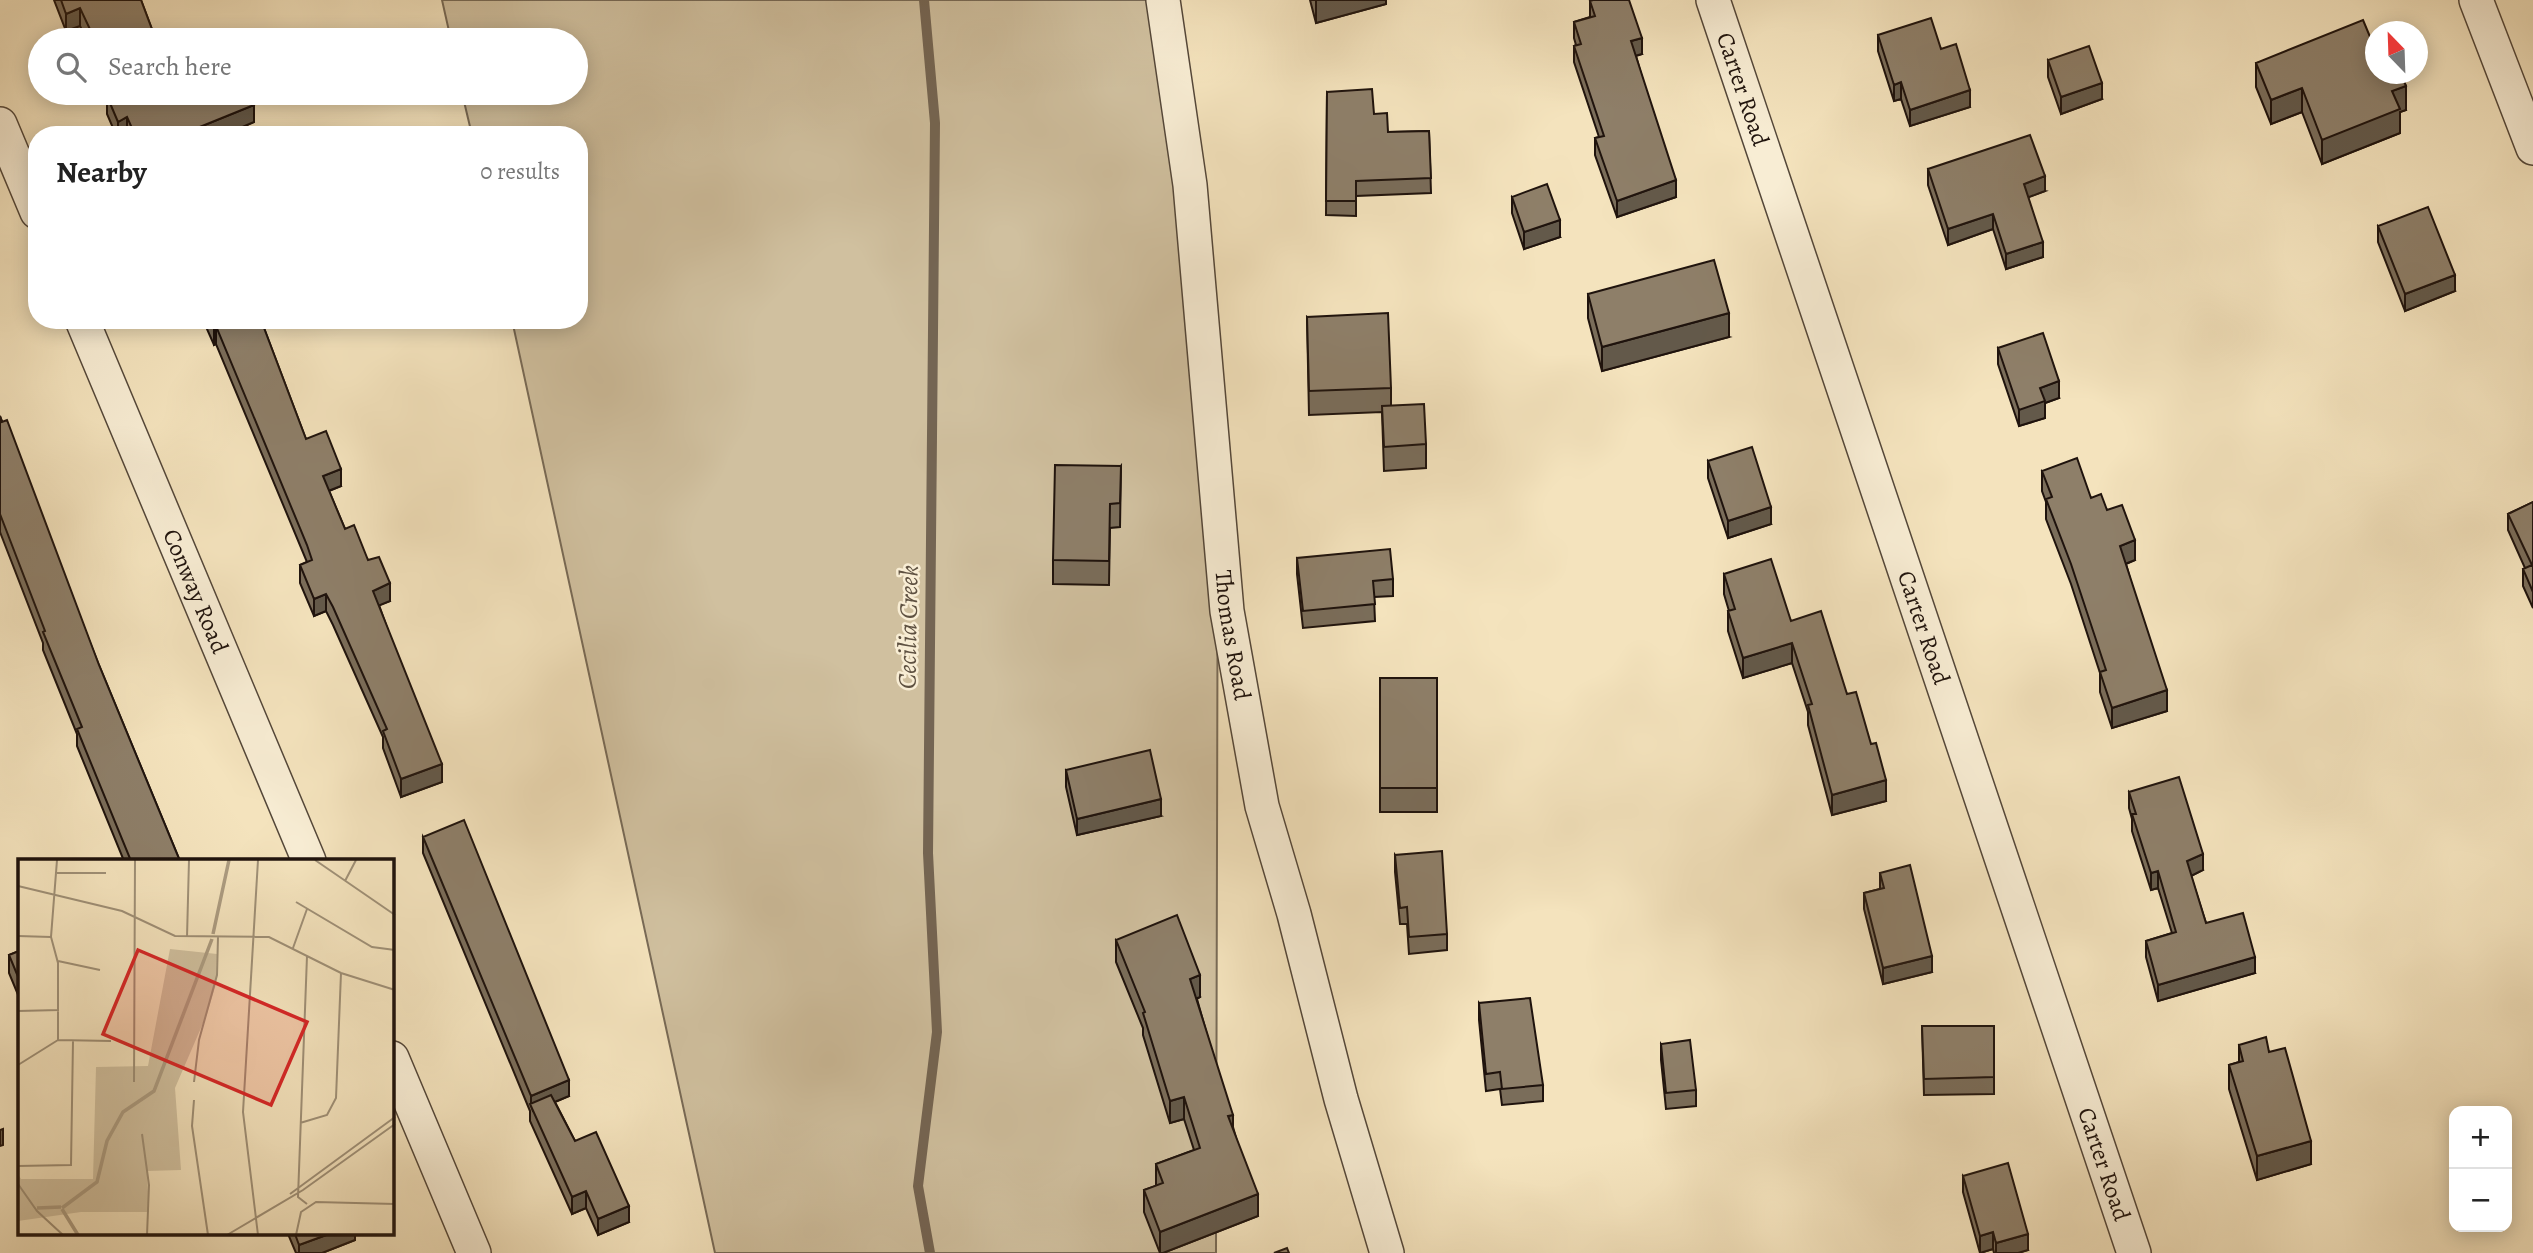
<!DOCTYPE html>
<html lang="en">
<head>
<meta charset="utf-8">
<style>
	:root { --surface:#fff; --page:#f6f6f6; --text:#222; --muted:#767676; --line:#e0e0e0 }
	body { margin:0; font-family:Alegreya,serif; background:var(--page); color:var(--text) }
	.controls { position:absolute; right:21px; bottom:21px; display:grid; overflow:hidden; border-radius:14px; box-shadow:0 4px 18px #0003 }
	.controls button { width:63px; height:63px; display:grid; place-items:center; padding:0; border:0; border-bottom:2px solid var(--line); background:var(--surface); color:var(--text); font:35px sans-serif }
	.compass { position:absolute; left:2365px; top:21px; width:63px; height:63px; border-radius:50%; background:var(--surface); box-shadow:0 4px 18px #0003; rotate:337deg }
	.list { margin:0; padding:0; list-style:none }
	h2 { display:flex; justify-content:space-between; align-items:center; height:91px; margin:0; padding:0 28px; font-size:30px }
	h2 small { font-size:23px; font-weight:400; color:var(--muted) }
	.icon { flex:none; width:38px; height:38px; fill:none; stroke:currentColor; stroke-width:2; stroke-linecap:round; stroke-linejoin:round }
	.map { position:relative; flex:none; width:2533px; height:1253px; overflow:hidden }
	.search { position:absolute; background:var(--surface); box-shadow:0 4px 18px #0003; left:28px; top:28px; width:560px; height:77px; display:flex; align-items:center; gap:18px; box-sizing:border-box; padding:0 24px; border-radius:38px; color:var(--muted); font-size:26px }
	.panel { position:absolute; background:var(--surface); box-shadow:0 4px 18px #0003; left:28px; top:126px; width:560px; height:203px; border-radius:28px }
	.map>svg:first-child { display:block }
	.green { fill:#d0c09f; stroke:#786a56; stroke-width:2 }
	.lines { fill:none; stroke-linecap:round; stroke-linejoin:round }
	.stream { stroke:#746553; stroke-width:10 }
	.minor-casing { stroke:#544739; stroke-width:36 }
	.minor { stroke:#f8edd4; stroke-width:33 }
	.wall { fill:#7a6d5a; stroke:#1f130d; stroke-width:2 }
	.shaded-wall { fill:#63594a; stroke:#1f130d; stroke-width:2 }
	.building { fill:#8e7f69; stroke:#1f130d; stroke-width:2 }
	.labels { text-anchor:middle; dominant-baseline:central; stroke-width:5; stroke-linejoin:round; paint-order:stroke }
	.street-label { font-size:24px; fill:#1f130d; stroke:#f8edd4 }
	.water-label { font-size:26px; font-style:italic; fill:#5e5141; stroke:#f8edd4 }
	.inset-river { fill:none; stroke:#ac9c81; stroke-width:3.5 }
	.inset-road { fill:none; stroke:#9f9077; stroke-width:2 }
	.view { fill:#d62828; fill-opacity:0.15; stroke:#d62828; stroke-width:3.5 }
	.inset-edge { fill:none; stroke:#1f130d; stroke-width:3.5 }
</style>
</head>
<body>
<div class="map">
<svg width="2533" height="1253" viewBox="0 0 2533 1253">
	<rect width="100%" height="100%" fill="#f4e3bd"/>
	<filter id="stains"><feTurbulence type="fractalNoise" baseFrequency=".00286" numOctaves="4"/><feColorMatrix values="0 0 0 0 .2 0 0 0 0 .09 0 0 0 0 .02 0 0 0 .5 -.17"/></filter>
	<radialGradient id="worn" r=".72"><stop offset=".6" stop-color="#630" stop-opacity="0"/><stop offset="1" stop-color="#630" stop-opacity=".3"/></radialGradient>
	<!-- green -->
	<path class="green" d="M 442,0 L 1171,0 L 1218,441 L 1216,1253 L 715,1253 L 512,320 L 579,320 L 579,135 L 472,135 L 462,93 L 576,93 L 576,40 L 451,40 Z"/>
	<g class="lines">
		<!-- stream -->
		<path class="stream" d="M 924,0 L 935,123 L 928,853 L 937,1032 L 918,1186 L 930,1253"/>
		<!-- minor casing -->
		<g class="minor-casing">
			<g id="minor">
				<path id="s1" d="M 1163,0 L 1190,185 L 1227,611 L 1262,806 L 1294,914 L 1341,1099 L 1387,1253"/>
				<path id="s2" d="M 1713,0 L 2134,1253"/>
				<path d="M 2476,0 L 2533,148"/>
				<path d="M 0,124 L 37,212"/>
				<path id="s3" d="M 82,320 L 309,861"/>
				<path d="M 392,1058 L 474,1253"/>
			</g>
		</g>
		<!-- minor -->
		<use href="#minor" class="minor"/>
	</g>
	<!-- wall -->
	<path class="wall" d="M 54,0 L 141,0 L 156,40 L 87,40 L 80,26 L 66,31 Z
		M 1310,0 L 1386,0 L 1386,4 L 1316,23 Z
		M 1590,1 L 1642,54 L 1636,56 L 1676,197 L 1617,217 L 1595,155 L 1595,138 L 1599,137 L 1574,62 L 1574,46 L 1576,45 L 1574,38 L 1574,22 L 1590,17 Z
		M 1878,35 L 1941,49 L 1970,107 L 1910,126 L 1901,99 L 1894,101 L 1878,51 Z
		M 2373,44 L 2406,110 L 2400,112 L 2400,133 L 2322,164 L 2302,112 L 2271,124 L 2256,87 L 2256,63 Z
		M 2048,60 L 2102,99 L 2061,114 L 2048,77 Z
		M 1327,92 L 1374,114 L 1388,132 L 1429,131 L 1431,193 L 1356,196 L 1356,216 L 1326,215 Z
		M 110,93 L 250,93 L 254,122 L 224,135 L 116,135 L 107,114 L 107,96 L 111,94 Z
		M 1928,169 L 2045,191 L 2028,197 L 2043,257 L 2006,269 L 1993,229 L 1948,245 L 1928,185 Z
		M 1512,197 L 1560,237 L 1524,249 L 1512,213 Z
		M 2378,226 L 2455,291 L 2405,311 L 2378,242 Z
		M 1588,294 L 1729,337 L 1602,371 L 1588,318 Z
		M 1307,317 L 1391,388 L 1391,405 L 1426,444 L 1426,468 L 1384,471 L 1382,412 L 1309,415 Z
		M 203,320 L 280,320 L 264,328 L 306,439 L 341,486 L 329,491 L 345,529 L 368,560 L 390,601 L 379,605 L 442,782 L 401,797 L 383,748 L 383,737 L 333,625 L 326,611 L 314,616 L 300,583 L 300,565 L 307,562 L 216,344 L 214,345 Z
		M 1998,348 L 2059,398 L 2045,403 L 2045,418 L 2019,426 L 1998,364 Z
		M 0,416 L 99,665 L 180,861 L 124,861 L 77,746 L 77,734 L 43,650 L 43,643 L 0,532 Z
		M 1708,461 L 1771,524 L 1728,538 L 1708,478 Z
		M 1121,466 L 1120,527 L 1110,528 L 1109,585 L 1053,584 L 1053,560 Z
		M 2042,471 L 2091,498 L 2107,510 L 2135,560 L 2126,564 L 2167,711 L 2112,728 L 2100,692 L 2100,673 L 2071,584 L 2046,519 L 2046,502 L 2042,491 Z
		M 2533,502 L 2533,608 L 2523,586 L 2523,569 L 2525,568 L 2508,530 L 2508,514 Z
		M 1297,558 L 1393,579 L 1393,596 L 1374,597 L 1375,621 L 1303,628 L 1297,574 Z
		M 1724,574 L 1791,621 L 1847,694 L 1886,801 L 1832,815 L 1808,725 L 1808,712 L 1792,663 L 1743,678 L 1728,631 L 1728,611 L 1729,611 L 1724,594 Z
		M 1380,678 L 1437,678 L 1437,812 L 1380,812 Z
		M 1066,770 L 1161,816 L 1077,835 L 1066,787 Z
		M 2129,792 L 2203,870 L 2191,876 L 2206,923 L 2255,973 L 2158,1001 L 2146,957 L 2146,941 L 2172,933 L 2158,888 L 2151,890 L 2132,831 L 2132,819 L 2129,808 Z
		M 423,837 L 569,1096 L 555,1102 L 575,1141 L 629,1222 L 598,1235 L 586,1208 L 572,1214 L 530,1121 L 530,1111 L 423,853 Z
		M 1395,855 L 1447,934 L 1447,950 L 1409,954 L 1407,924 L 1400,924 L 1395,872 Z
		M 1880,873 L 1932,972 L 1883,984 L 1864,909 L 1864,893 L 1880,889 Z
		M 1116,940 L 1200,997 L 1197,999 L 1258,1216 L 1163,1253 L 1160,1253 L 1144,1212 L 1144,1190 L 1156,1186 L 1156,1164 L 1194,1150 L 1184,1119 L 1170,1123 L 1143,1035 L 1143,1028 L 1116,962 Z
		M 19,951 L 19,997 L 9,973 L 9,955 Z
		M 1479,1003 L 1543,1085 L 1543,1101 L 1502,1105 L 1500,1089 L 1486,1091 L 1479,1020 Z
		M 1922,1026 L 1994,1026 L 1994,1094 L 1924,1095 Z
		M 1661,1044 L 1696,1090 L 1696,1106 L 1666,1109 L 1661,1060 Z
		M 2239,1045 L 2269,1052 L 2311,1164 L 2257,1180 L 2229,1089 L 2229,1065 L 2239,1062 Z
		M 1963,1176 L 2028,1250 L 2018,1253 L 1994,1253 L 1993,1249 L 1980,1253 L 1963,1192 Z
		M 288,1234 L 355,1234 L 355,1240 L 322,1253 L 296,1253 Z"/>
	<!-- shaded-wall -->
	<path class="shaded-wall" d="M 1316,0 L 1386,0 L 1386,4 L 1316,23 Z
		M 80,8 L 80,26 L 66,31 L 66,14 Z
		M 1642,38 L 1642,54 L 1631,57 L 1631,41 Z
		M 1901,82 L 1901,99 L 1894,101 L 1894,85 Z
		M 2102,83 L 2102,99 L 2061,114 L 2061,97 Z
		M 2406,86 L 2406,110 L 2400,112 L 2400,133 L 2322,164 L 2322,140 L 2392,91 Z
		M 2302,88 L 2302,112 L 2271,124 L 2271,100 Z
		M 1970,90 L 1970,107 L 1910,126 L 1910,110 Z
		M 254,105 L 254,122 L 224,135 L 180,135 Z
		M 127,117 L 127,135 L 118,135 L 118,122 Z
		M 2045,176 L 2045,191 L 2024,199 L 2024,184 Z
		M 1676,180 L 1676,197 L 1617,217 L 1617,201 Z
		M 1993,214 L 1993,229 L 1948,245 L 1948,229 Z
		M 1560,220 L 1560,237 L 1524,249 L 1524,232 Z
		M 2043,242 L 2043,257 L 2006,269 L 2006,254 Z
		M 2455,275 L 2455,291 L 2405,311 L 2405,294 Z
		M 1729,313 L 1729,337 L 1602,371 L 1602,347 Z
		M 259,320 L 280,320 L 259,330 Z
		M 216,326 L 216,344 L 214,345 L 214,327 Z
		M 2059,381 L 2059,398 L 2045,403 L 2045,418 L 2019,426 L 2019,410 L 2040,388 Z
		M 341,469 L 341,486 L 323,493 L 323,476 Z
		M 1771,507 L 1771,524 L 1728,538 L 1728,521 Z
		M 2135,540 L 2135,560 L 2120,566 L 2120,546 Z
		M 390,583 L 390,601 L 373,608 L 373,591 Z
		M 326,594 L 326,611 L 314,616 L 314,599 Z
		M 1792,643 L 1792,663 L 1743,678 L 1743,658 Z
		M 2167,690 L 2167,711 L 2112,728 L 2112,708 Z
		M 442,764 L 442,782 L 401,797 L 401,779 Z
		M 1886,780 L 1886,801 L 1832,815 L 1832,795 Z
		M 1161,799 L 1161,816 L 1077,835 L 1077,819 Z
		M 2203,854 L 2203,870 L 2187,878 L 2187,861 Z
		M 2158,871 L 2158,888 L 2151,890 L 2151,873 Z
		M 1932,956 L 1932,972 L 1883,984 L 1883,968 Z
		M 2255,957 L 2255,973 L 2158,1001 L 2158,985 Z
		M 1200,975 L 1200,997 L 1190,1001 L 1190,979 Z
		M 569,1080 L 569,1096 L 533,1111 L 531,1105 L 531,1096 Z
		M 1184,1097 L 1184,1119 L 1170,1123 L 1170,1101 Z
		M 1233,1115 L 1233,1137 L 1228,1116 Z
		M 3,1129 L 3,1145 L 0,1146 L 0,1130 Z
		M 2311,1141 L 2311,1164 L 2257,1180 L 2257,1156 Z
		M 586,1191 L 586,1208 L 572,1214 L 572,1197 Z
		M 1258,1194 L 1258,1216 L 1163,1253 L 1160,1253 L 1160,1232 Z
		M 629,1206 L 629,1222 L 598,1235 L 598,1219 Z
		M 1993,1232 L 1993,1249 L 1980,1253 L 1980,1236 Z
		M 329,1234 L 355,1234 L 355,1240 L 322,1253 L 299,1253 L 299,1245 Z
		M 2028,1234 L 2028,1250 L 2018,1253 L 1996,1253 L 1996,1243 Z"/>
	<!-- building -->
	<path class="building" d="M 61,0 L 141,0 L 156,40 L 95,40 L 80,8 L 66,14 Z
		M 1593,0 L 1629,0 L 1642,38 L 1631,41 L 1676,180 L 1617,201 L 1595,138 L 1604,136 L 1574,46 L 1581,44 L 1574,22 L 1595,16 L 1590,1 Z
		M 1931,18 L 1941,49 L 1956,44 L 1970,90 L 1910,110 L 1901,82 L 1894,85 L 1878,35 Z
		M 2363,20 L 2373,44 L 2376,43 L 2376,74 L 2401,74 L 2406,86 L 2392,91 L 2400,109 L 2322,140 L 2302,88 L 2271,100 L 2256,63 Z
		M 2089,46 L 2102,83 L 2061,97 L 2048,60 Z
		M 1372,89 L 1374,114 L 1387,113 L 1388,132 L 1429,131 L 1431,178 L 1356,181 L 1356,201 L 1326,201 L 1327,92 Z
		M 115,93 L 250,93 L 254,105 L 180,135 L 135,135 L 127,117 L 118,122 L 107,96 Z
		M 2030,135 L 2045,176 L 2024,184 L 2043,242 L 2006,254 L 1993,214 L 1948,229 L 1928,169 Z
		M 1547,184 L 1560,220 L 1524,232 L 1512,197 Z
		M 2428,207 L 2455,275 L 2405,294 L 2378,226 Z
		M 1714,260 L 1729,313 L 1602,347 L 1588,294 Z
		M 1388,313 L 1391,388 L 1309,391 L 1307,317 Z
		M 211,320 L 261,320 L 306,439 L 326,431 L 341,469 L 323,476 L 345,529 L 354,525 L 368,560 L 379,557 L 390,583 L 373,591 L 442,764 L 401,779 L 383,731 L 387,729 L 333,607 L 326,594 L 314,599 L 300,565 L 312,560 L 307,545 L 216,326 L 214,327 Z
		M 2043,333 L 2059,381 L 2040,388 L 2045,401 L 2019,410 L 1998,348 Z
		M 1424,404 L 1426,444 L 1384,447 L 1382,406 Z
		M 0,416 L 2,422 L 7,420 L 99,665 L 180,861 L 131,861 L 77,729 L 82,727 L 43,632 L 45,631 L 0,514 Z
		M 1752,447 L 1771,507 L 1728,521 L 1708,461 Z
		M 2077,458 L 2091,498 L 2101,494 L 2107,510 L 2122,505 L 2135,540 L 2120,546 L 2167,690 L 2112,708 L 2100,672 L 2106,670 L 2071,564 L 2046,499 L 2052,497 L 2042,471 Z
		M 1055,465 L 1121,466 L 1120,503 L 1110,504 L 1109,561 L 1053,560 Z
		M 2533,502 L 2533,592 L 2523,569 L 2532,565 L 2508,514 Z
		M 1390,549 L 1393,579 L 1373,581 L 1375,604 L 1303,611 L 1297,558 Z
		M 1771,559 L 1791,621 L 1821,611 L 1847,694 L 1856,692 L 1871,744 L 1876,743 L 1886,780 L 1832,795 L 1808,705 L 1812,704 L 1792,643 L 1743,658 L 1728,611 L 1735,609 L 1724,574 Z
		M 1380,678 L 1437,678 L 1437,788 L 1380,788 Z
		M 1150,750 L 1161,799 L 1077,819 L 1066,770 Z
		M 2179,777 L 2203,854 L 2187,861 L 2206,923 L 2243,913 L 2255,957 L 2158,985 L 2146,941 L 2176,932 L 2158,871 L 2151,873 L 2132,814 L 2136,814 L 2129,792 Z
		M 464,820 L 569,1080 L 531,1096 L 423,837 Z
		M 1442,851 L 1447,934 L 1409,937 L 1407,907 L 1400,908 L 1395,855 Z
		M 1910,865 L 1932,956 L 1883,968 L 1864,893 L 1884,888 L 1880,873 Z
		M 1177,915 L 1200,975 L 1190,979 L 1233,1115 L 1228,1116 L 1258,1194 L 1160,1232 L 1144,1190 L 1163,1183 L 1156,1164 L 1200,1148 L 1184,1097 L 1170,1101 L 1143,1013 L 1145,1012 L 1116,940 Z
		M 19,951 L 19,979 L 9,955 Z
		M 1530,998 L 1543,1085 L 1502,1089 L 1500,1072 L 1486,1074 L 1479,1003 Z
		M 1922,1026 L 1994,1026 L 1994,1077 L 1924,1079 Z
		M 2266,1037 L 2269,1052 L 2285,1048 L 2311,1141 L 2257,1156 L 2229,1065 L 2243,1061 L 2239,1045 Z
		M 1690,1040 L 1696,1090 L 1666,1093 L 1661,1044 Z
		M 551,1095 L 575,1141 L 596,1132 L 629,1206 L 598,1219 L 586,1191 L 572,1197 L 530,1104 Z
		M 2008,1163 L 2028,1234 L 1996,1243 L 1993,1232 L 1980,1236 L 1963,1176 Z
		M 295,1234 L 329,1234 L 299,1245 Z
		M 1287,1248 L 1289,1253 L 1274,1253 Z"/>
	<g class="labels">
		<!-- street labels -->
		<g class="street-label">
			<text stroke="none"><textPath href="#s2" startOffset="94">Carter Road</textPath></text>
			<text stroke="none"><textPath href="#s3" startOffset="294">Conway Road</textPath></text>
			<text stroke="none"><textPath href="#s2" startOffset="662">Carter Road</textPath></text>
			<text stroke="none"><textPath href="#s1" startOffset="639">Thomas Road</textPath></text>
			<text stroke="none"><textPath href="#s2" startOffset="1228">Carter Road</textPath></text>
		</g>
		<!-- water labels -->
		<g class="water-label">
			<text transform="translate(908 627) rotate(-89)">Cecilia Creek</text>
		</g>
	</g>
	<!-- overview -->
	<g transform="translate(18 859)">
		<rect width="376" height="376" fill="#f4e3bd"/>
		<path d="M 152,90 L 199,95 L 198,125 L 189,155 L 157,229 L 163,311 L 129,312 L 131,353 L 63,353 L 0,362 L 0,315 L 3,320 L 75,320 L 78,208 L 130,207 Z" fill="#d0c09f"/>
		<path class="inset-river" d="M 195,75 L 211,1M 19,349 L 43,348M 44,349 L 79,323 L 89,282 L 105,253 L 136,232 L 194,80M 44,350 L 60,376"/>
		<path class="inset-road" d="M 39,1 L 33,78 L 40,104 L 40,181M 297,1 L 377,56M 39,14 L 88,14M 327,22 L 338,1M 0,27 L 104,52 L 157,77 L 251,78 L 323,114 L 377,131M 278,43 L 354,88 L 377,91M 0,77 L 33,78M 169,78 L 171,1M 275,89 L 289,50M 40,102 L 82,111M 0,152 L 41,151M 40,181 L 93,182M 0,206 L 40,181M 116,223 L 117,1M 176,223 L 181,181 L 199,116 L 200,78M 176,241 L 174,267 L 190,376M 282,264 L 309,256 L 318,239 L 323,114M 124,275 L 131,326 L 129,376M 0,307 L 53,306 L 55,182M 0,325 L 19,352 L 45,376M 272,335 L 377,258M 289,345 L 280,338 L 289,97M 209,376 L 285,331 L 377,265M 240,376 L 225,253 L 240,1M 278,376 L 283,353 L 298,343 L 377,345"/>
		<path class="view" d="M 120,91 L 289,163 L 253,246 L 85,175 Z"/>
		<rect width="376" height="376" class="inset-edge"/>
	</g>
	<rect width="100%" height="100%" filter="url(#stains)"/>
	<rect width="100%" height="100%" fill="url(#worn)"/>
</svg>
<div class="controls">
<button>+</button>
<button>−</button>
</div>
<svg class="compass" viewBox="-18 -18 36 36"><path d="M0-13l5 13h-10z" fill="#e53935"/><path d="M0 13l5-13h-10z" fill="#767676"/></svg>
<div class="search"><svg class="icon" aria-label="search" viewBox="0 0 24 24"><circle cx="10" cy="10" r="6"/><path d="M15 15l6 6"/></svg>Search here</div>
<section class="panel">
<h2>Nearby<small>0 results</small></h2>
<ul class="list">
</ul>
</section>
</div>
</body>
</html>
